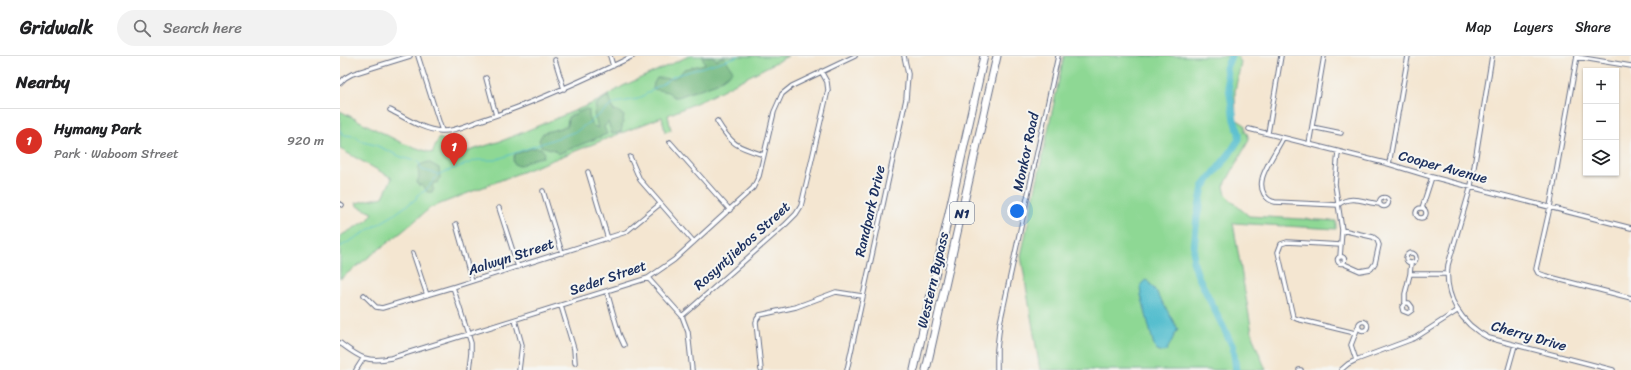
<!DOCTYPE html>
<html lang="en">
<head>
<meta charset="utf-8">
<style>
	:root { --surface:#fff; --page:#f2f2f2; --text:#202124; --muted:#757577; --line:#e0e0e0; --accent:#d93025 }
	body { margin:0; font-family:Sriracha,sans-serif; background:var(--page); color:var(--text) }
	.controls { position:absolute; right:12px; top:12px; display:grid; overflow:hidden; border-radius:0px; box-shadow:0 1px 3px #0004 }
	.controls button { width:36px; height:36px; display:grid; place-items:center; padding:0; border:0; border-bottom:1px solid var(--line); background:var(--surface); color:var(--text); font:20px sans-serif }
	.you { position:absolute; left:677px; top:155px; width:14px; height:14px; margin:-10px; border:3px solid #fff; border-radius:50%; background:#1a73e8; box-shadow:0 0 0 6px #1a73e833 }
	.badge { display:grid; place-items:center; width:26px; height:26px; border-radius:50%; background:var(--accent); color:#fff; font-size:13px; font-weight:700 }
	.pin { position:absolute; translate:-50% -33px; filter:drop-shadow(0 1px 2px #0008) }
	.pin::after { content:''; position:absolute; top:21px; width:14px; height:12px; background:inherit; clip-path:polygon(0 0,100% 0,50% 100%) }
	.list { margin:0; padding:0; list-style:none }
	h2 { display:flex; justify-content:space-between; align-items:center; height:52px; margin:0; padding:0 16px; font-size:17px }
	h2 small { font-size:13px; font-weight:400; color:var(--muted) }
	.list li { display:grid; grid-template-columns:26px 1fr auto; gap:12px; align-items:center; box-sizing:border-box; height:64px; padding:0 16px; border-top:1px solid var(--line) }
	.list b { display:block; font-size:15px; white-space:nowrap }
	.list p { margin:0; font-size:13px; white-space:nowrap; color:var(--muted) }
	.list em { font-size:13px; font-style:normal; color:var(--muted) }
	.icon { flex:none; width:22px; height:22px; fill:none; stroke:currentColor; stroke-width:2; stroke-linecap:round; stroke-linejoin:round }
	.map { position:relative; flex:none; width:1291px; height:314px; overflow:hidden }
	header { display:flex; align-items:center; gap:24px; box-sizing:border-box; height:56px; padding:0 20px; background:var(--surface); border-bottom:1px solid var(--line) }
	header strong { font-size:19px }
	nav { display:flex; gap:22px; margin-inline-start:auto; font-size:14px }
	.search { width:280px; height:36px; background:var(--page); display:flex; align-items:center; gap:10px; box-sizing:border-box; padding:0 14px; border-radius:22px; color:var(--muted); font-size:15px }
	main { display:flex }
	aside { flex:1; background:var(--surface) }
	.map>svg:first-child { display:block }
	.green { fill:#8ed894; stroke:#548479 }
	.forest { fill:#72b87e; stroke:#46746e }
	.water { fill:#52bdce; stroke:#367696 }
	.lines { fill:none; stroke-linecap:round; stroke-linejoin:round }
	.stream { stroke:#52bdce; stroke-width:1 }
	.river { stroke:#52bdce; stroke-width:7 }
	.street-casing { stroke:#676f86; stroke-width:5.5 }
	.highway-casing { stroke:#676f86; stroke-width:9 }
	.street { stroke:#fff; stroke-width:3.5 }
	.highway { stroke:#fff; stroke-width:7 }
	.labels { text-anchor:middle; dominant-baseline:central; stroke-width:4; stroke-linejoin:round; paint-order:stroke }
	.shield { fill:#f6f6f2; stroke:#5d6b8a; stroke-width:1 }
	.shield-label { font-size:13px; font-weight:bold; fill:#1b2f5e }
	.street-label { font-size:14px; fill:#1b2f5e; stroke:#f6f6f2 }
</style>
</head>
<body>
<header>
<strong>Gridwalk</strong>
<div class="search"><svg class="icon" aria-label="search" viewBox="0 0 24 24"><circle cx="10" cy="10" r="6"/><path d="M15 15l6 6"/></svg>Search here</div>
<nav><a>Map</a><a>Layers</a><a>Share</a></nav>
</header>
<main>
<aside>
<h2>Nearby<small></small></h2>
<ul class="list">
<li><span class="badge">1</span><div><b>Hymany Park</b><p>Park · Waboom Street</p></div><em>920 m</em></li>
</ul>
</aside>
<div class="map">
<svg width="1291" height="314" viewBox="0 0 1291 314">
	<rect width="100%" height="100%" fill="#f6f6f2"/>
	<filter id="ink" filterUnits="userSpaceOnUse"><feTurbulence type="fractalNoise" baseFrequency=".025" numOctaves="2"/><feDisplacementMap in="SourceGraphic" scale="8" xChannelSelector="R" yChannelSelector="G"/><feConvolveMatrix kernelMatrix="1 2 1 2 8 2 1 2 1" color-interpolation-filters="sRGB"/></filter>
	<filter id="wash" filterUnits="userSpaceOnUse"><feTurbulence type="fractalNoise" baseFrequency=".012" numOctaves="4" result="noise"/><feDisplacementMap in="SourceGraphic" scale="16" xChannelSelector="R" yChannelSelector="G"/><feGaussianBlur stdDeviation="0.9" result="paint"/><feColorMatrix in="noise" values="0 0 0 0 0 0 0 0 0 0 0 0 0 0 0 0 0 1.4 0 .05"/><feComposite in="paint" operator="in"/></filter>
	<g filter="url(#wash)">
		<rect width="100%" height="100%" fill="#f4e6d1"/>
		<!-- green -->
		<path class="green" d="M 349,0 L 448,0 L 365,43 L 328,59 L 331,74 L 325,76 L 322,61 L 90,152 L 63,175 L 0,223 L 0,180 L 28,164 L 33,157 L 17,150 L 16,147 L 43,141 L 52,122 L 0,93 L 0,55 L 62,87 L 92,97 L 99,82 L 104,84 L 107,98 L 116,99 L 164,84 L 258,45 L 283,30 Z
			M 724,0 L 897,0 L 901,6 L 895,35 L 896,63 L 905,69 L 905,76 L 907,77 L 909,84 L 884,130 L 886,139 L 897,150 L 909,160 L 996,165 L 996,173 L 893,167 L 913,282 L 926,314 L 700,314 L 681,200 Z"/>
		<!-- forest -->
		<path class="forest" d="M 363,0 L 373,0 L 376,4 L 384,0 L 393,15 L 377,27 L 338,41 L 334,41 L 328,36 L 313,33 L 314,27 L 317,22 C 331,22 335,26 344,13 L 365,8 L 362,1 Z
			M 269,39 L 273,54 L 278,55 L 284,60 L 281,76 L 272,78 L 268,66 L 264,71 L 267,78 L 218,98 L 214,94 L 201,90 L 199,84 L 203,77 L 227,70 L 228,61 L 246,53 L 249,54 C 249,63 249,69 258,72 L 254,58 L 256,52 L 255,49 Z
			M 193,92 L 201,92 L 204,96 L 203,101 L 193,103 L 179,110 L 174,108 L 173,104 L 175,98 Z
			M 88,106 L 99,112 L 100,122 L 98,127 L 95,126 L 92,130 L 94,134 L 92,136 L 87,136 L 84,130 L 78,129 L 77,126 L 79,121 L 78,113 L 80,109 Z"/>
		<!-- water -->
		<path class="water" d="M 806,224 C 815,229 831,263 838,273 C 833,280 831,288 826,295 L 823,296 L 817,294 L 814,290 L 801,239 C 800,232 799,228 806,224 Z"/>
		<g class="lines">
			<!-- stream -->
			<path class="stream" d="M 0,74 L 3,79 L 15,80 C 22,88 32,87 40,91 C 53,97 64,104 78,105 L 82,114 L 98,118
				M 0,191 L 52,160 L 76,143 L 77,139 L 85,135 L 99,118 L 137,104 L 155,104 L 237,75 L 275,47 L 298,43 L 334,20 L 399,0"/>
			<!-- river -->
			<path class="river" d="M 891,0 L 886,12 L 887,19 L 894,64 L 899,77 L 899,83 L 890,97 L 863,131 L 857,161 L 853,205 L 858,220 L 893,291 L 896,314"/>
		</g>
	</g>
	<g filter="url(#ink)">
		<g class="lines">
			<!-- street casing -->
			<g class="street-casing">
				<path id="street" d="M 78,0 L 102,75
					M 270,0 L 273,10
					M 1152,0 L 1131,130 L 1108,209 C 1104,241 1121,268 1149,282 L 1273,314
					M 1237,0 L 1210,151 L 1196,213 L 1198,217 L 1206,220 L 1291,242
					M 1237,1 L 1291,10
					M 215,4 L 224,33
					M 146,22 L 156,59
					M 0,27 L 5,22 L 12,18 L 70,0
					M 50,54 C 66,62 83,74 101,75 C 114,76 129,68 142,64 C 194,47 244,24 293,0
					M 377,65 C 392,90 398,91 424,99
					M 972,71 L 1001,77
					M 909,73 L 1049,108 L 1092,121 L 1291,172
					M 928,77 L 941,0
					M 943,82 C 938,92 923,114 922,124 C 920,134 925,144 935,146 L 998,149 C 1011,138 1025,147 1040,148
					M 330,86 L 390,154
					M 969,88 L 984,0
					M 998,96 L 995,128 L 1002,174 L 1000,201
					M 290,101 L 300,124 L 354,186
					M 1049,108 L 1068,0
					M 248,116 L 268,183
					M 203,135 L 222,197
					M1039.5 146a4.5 4.5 0 1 1 9 0a4.5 4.5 0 1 1-9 0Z
					M 0,148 L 2,149
					M 159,152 L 178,211
					M 1082,152 L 1092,121
					M1076 157a5 5 0 1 1 10 0a5 5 0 1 1-10 0Z
					M 116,168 L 132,225
					M 1001,189 L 947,186 L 941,188 L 938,196 L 953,261 L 957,263 L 1015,277
					M1066 202a5 5 0 1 1 10 0a5 5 0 1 1-10 0Z
					M 73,197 L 87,239
					M997.5 204a3.5 3.5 0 1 1 7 0a3.5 3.5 0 1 1-7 0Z
					M 1002,207 L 1020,215 L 1031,213 L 1035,207 L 1039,189 L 1037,184 L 1033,181 L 1002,174
					M 1071,207 L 1070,218 L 1107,218
					M 308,222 L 342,260 L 348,276 L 352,314
					M 113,231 L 131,287 L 131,297 L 129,314
					M 267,236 L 279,278 L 284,289
					M 24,239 L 36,251 L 42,252 L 113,231 L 286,176 L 320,148
					M 1065,247 L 1069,247 L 1072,251 L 1072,254 L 1068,257 L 1063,255 L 1062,251 L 1065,247 L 1065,238 L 1070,218
					M 221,250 L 234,293 L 235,307
					M 342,260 L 446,168 L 456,158 L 461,150 L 488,34 L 487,26 L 481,15
					M 175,264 L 182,289 L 179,314
					M1018.5 270a4.5 4.5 0 1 1 9 0a4.5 4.5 0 1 1-9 0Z
					M 0,287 C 19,301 26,307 51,302 L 308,222 L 334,204 L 413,132 L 419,120 L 434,56 L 442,38 L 452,30 L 515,0
					M 1016,304 L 1011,289 L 1018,271
					M 16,314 L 23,303
					M 421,314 L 416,266 L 417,263 L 420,259 L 456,251 L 496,236 L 522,240
					M 507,314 L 566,43 L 568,18 L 564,0
					M 657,314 L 657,293 L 660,267 L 718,0
					M 959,314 L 961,314
					M 1001,314 L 1008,308 L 1016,304 L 1075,282 L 1117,255
					M 1168,314 L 1175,289"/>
			</g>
			<!-- highway casing -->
			<g class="highway-casing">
				<path id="highway" d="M 574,314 L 644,0
					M 586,314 L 657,0"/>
			</g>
			<!-- street -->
			<use href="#street" class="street"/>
			<!-- highway -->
			<use href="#highway" class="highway"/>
		</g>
	</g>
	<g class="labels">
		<!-- shield labels -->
		<rect class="shield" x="610" y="146" width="24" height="22" rx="3"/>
		<g class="shield-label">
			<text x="622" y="157">N1</text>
		</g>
		<!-- street labels -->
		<g class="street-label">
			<text transform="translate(686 96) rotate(-78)">Monkor Road</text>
			<text transform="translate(1103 111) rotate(15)">Cooper Avenue</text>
			<text transform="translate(530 155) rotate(-77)">Randpark Drive</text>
			<text transform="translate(402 190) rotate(-42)">Rosyntjiebos Street</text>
			<text transform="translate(171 201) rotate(-18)">Aalwyn Street</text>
			<text transform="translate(268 222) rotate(-19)">Seder Street</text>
			<text transform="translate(593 224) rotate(-77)">Western Bypass</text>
			<text transform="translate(1189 280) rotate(16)">Cherry Drive</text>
		</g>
	</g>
</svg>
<div class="controls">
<button>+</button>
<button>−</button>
<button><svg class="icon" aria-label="layers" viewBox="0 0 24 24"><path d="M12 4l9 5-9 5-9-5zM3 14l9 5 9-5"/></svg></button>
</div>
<div class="you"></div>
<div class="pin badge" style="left:114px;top:110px">1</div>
</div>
</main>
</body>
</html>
